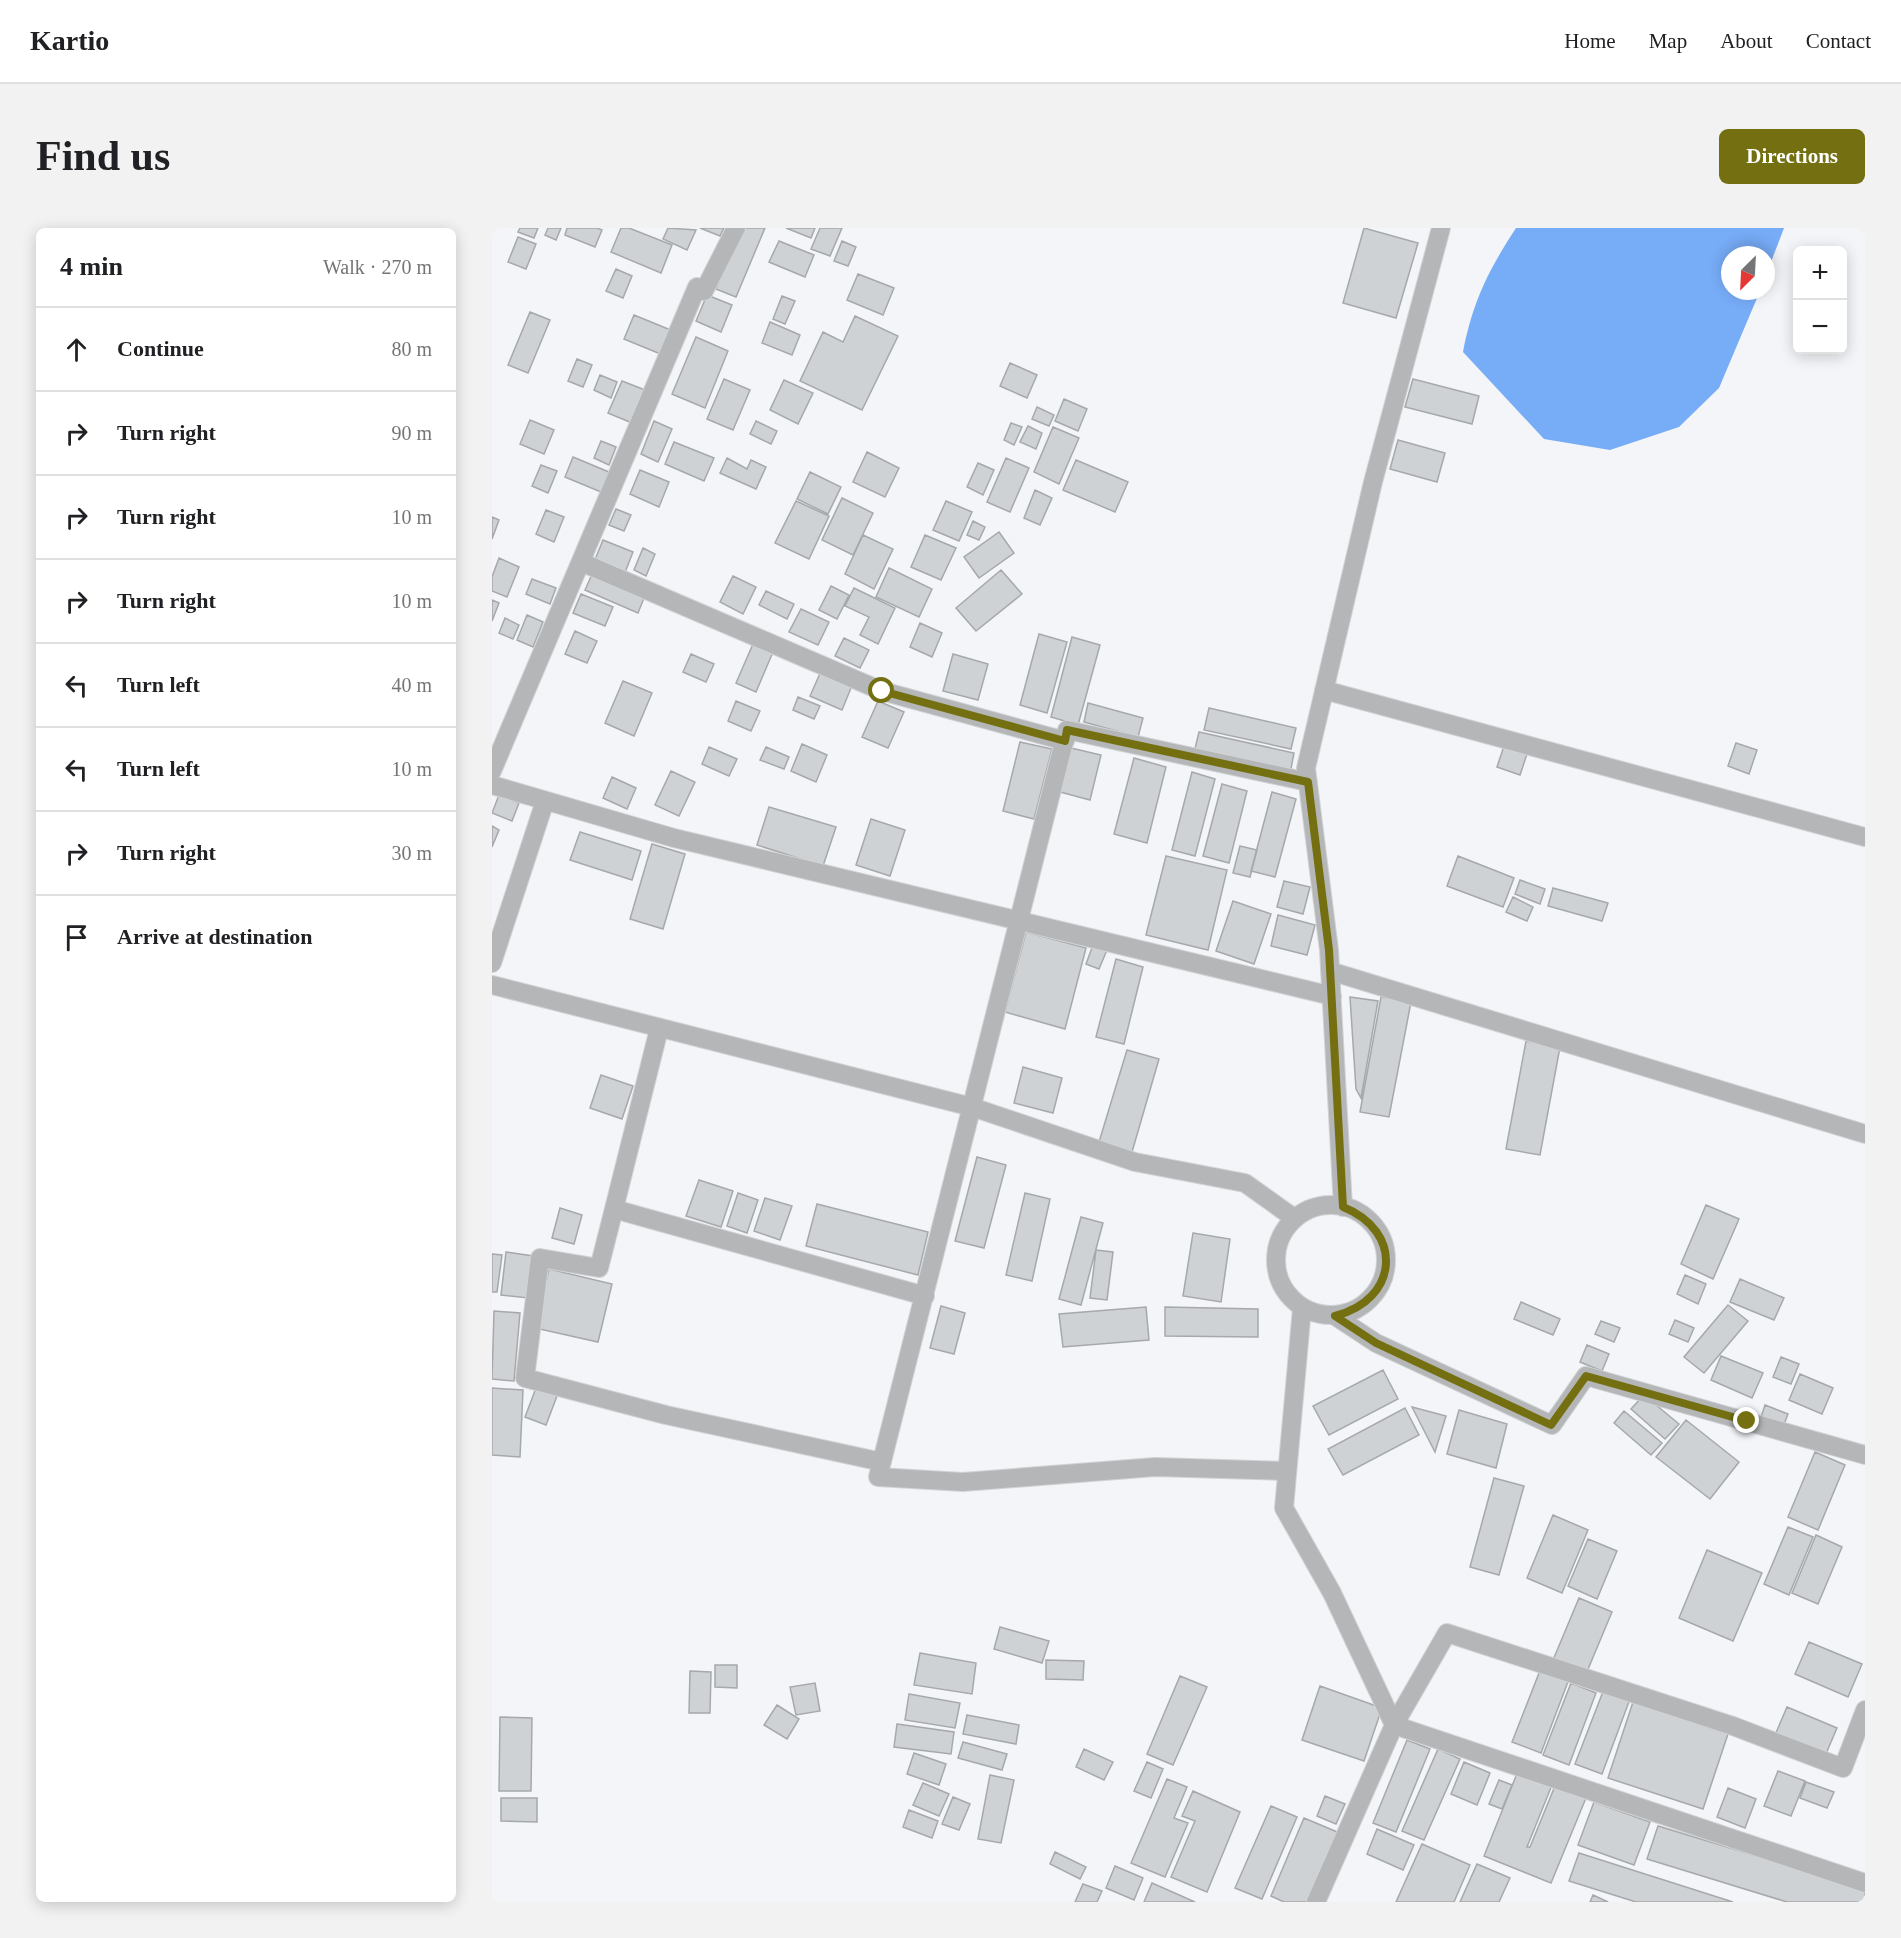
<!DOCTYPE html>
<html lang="en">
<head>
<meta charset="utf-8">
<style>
	:root { --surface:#fff; --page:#f2f2f2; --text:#202124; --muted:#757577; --line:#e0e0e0; --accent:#747011 }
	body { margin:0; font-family:Georgia,serif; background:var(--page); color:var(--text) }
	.controls { position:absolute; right:18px; top:18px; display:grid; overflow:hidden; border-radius:9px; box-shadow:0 3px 15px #0003 }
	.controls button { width:54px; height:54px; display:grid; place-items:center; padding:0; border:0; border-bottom:2px solid var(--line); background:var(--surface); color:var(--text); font:30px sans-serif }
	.compass { position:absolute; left:1229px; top:18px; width:54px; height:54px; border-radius:50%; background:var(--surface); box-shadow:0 3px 15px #0003; rotate:204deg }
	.stop { position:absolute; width:18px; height:18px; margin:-14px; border:4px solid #747011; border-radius:50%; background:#fff }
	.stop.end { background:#747011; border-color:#fff; box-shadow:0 2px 6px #0008 }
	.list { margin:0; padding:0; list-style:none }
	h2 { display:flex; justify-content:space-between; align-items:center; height:78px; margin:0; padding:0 24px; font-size:26px }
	h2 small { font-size:20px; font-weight:400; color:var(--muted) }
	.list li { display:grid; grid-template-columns:39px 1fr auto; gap:18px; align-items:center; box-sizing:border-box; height:84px; padding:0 24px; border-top:2px solid var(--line) }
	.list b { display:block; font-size:22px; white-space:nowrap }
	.list em { font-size:20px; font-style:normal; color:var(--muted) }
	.icon { flex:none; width:33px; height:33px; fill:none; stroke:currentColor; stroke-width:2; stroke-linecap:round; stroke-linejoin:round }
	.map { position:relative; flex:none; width:1373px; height:1674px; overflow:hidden; border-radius:9px }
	header { display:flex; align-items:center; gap:36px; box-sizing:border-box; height:84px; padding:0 30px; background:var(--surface); border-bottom:2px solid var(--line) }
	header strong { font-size:28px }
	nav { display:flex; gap:33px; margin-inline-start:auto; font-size:21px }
	.intro { display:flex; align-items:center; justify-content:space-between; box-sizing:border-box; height:144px; padding:0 36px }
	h1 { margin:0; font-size:42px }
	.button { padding:15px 27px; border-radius:9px; background:var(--accent); color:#fff; font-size:21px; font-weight:700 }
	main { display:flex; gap:36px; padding:0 36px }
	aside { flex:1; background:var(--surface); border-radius:9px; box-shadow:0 3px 15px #0003 }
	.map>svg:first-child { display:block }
	.water { fill:#77acf7 }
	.building { fill:#cfd2d5; stroke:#a6a8ab; stroke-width:1.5 }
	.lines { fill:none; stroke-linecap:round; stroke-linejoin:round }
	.minor-casing { stroke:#d1d3d5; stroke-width:20 }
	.minor { stroke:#b5b6b7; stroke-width:18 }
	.route { stroke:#747011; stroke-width:8 }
</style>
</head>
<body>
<header>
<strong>Kartio</strong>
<nav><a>Home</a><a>Map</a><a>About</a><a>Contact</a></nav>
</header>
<div class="intro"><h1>Find us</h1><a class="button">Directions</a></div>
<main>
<aside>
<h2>4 min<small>Walk · 270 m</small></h2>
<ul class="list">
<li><svg class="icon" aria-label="ahead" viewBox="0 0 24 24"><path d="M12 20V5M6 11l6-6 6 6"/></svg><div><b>Continue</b></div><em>80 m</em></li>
<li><svg class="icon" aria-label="right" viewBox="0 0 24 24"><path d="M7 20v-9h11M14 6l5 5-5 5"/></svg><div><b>Turn right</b></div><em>90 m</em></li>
<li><svg class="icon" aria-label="right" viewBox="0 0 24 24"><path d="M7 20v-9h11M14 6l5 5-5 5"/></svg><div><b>Turn right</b></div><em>10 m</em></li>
<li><svg class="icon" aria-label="right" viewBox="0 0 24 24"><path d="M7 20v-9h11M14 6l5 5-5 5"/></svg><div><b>Turn right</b></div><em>10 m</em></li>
<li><svg class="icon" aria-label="left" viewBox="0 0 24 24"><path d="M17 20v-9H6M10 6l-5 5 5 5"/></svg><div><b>Turn left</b></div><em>40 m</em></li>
<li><svg class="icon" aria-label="left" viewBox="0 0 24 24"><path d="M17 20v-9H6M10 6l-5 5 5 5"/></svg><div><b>Turn left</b></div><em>10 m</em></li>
<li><svg class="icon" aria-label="right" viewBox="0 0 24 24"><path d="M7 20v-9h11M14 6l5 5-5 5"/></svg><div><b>Turn right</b></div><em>30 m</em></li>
<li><svg class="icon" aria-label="arrive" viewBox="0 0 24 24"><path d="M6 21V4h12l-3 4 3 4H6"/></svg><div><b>Arrive at destination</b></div></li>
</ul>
</aside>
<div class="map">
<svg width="1373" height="1674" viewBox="0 0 1373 1674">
	<rect width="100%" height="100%" fill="#f3f5f8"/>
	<!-- water -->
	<path class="water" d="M 1024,0 L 1292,0 L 1274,47 L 1274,27 L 1238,27 L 1238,63 L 1268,63 L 1227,160 L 1187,199 L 1118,222 L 1052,211 L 971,124 C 981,73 996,43 1024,0 Z"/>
	<!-- building -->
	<path class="building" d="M 28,0 L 46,0 L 42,10 L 26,4 Z
		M 56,0 L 69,0 L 64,12 L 53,7 Z
		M 75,0 L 105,0 L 110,2 L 103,19 L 73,7 Z
		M 129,0 L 137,0 L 180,17 L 169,45 L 119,24 Z
		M 176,0 L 204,2 L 195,22 L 171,11 Z
		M 208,0 L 232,0 L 228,8 Z
		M 248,0 L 273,0 L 244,69 L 224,61 Z
		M 294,0 L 323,0 L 319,10 Z
		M 328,0 L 350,0 L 338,28 L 319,21 Z
		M 872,0 L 926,15 L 904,90 L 851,75 Z
		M 26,9 L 44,16 L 34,41 L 16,34 Z
		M 287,13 L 322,27 L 313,49 L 277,34 Z
		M 350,13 L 364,19 L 356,38 L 342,33 Z
		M 124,41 L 140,48 L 131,70 L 114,63 Z
		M 366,46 L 402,60 L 391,87 L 355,72 Z
		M 215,67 L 240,77 L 229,104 L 204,93 Z
		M 290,68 L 303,73 L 293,96 L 281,91 Z
		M 38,84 L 58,92 L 36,145 L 16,137 Z
		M 142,87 L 181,103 L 171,127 L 132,111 Z
		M 363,88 L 406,108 L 370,182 L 308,153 L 331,104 L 351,114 Z
		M 278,94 L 308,107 L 300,127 L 270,115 Z
		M 204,109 L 236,123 L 213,180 L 180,166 Z
		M 85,131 L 100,137 L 91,159 L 76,153 Z
		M 518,135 L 545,147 L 535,170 L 508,158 Z
		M 108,147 L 125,154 L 119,170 L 102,162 Z
		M 232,151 L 258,162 L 241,202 L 215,191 Z
		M 921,151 L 987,168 L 980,196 L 913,179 Z
		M 292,152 L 321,165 L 306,196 L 278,182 Z
		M 130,153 L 153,162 L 140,195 L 116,185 Z
		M 572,171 L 595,181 L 586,203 L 563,193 Z
		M 545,179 L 562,187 L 557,198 L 540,191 Z
		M 38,192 L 62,202 L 52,226 L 28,216 Z
		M 162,193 L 180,201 L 166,234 L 149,226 Z
		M 264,193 L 285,203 L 279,216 L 258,206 Z
		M 519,195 L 530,199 L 522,217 L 512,212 Z
		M 536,198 L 550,205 L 544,221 L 528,214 Z
		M 561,199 L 587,210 L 567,256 L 542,244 Z
		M 906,212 L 953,225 L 945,254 L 898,241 Z
		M 109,213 L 124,219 L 117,237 L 102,230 Z
		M 182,214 L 222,230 L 212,253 L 173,236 Z
		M 375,224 L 407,240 L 393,269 L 361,254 Z
		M 81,229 L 117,244 L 109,264 L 73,249 Z
		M 235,230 L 255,241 L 259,232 L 274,239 L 264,261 L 228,245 Z
		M 514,230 L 537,240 L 518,284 L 495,274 Z
		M 584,232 L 636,254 L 623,284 L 571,262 Z
		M 486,235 L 502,242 L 491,267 L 475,259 Z
		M 49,237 L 65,243 L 56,265 L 40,258 Z
		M 148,242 L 177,254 L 167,279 L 138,266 Z
		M 318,244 L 349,259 L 336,286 L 305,271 Z
		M 543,262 L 560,270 L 548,297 L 532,290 Z
		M 350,270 L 381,285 L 361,327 L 330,312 Z
		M 304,273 L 337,288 L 317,331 L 283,315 Z
		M 454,273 L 480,284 L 467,313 L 441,302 Z
		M 124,281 L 139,287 L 132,303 L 117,297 Z
		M 54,282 L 72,289 L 62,314 L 44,306 Z
		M 0,289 L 7,292 L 0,311 Z
		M 481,293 L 493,299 L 487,312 L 475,307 Z
		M 507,304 L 522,325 L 487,350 L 472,329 Z
		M 371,307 L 401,321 L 382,361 L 353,346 Z
		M 433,307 L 464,320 L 449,352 L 419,339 Z
		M 111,312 L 141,324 L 132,347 L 102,334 Z
		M 151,320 L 163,326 L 154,348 L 142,342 Z
		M 7,330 L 27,339 L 15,369 L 0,363 L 0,349 Z
		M 397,340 L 440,361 L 427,389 L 384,369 Z
		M 102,342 L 154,365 L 146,385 L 93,362 Z
		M 509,342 L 530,366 L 484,403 L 464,380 Z
		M 241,348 L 264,359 L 251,386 L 228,374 Z
		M 40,351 L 64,360 L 58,376 L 34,366 Z
		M 339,358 L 357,367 L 345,391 L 327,382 Z
		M 362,360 L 403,380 L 386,416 L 368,407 L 377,389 L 353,378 Z
		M 274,363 L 302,376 L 295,391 L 267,377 Z
		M 89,366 L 121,379 L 113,398 L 81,385 Z
		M 0,372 L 7,375 L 0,393 Z
		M 309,381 L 337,394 L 326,417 L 297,404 Z
		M 35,387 L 51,394 L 41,419 L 25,412 Z
		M 13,390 L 27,397 L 21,411 L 7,405 Z
		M 428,395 L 450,405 L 440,429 L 418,419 Z
		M 83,403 L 105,413 L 95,435 L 73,426 Z
		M 547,406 L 575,414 L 555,485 L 528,477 Z
		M 580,409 L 608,417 L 586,497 L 559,489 Z
		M 352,410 L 377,422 L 368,440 L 343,428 Z
		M 261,416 L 281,424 L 264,464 L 244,455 Z
		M 199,426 L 222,436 L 214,454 L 191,444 Z
		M 461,426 L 496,436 L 486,472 L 451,463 Z
		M 330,441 L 361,455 L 350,482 L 318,468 Z
		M 131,453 L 160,465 L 142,508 L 113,495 Z
		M 306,469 L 328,478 L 322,491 L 301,482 Z
		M 244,473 L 268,483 L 259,503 L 236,493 Z
		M 386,473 L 412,484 L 396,520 L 370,509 Z
		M 596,475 L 651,490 L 646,509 L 592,494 Z
		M 717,480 L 804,500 L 799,521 L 712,502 Z
		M 707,504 L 802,525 L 798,546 L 702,525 Z
		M 528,514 L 560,521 L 542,591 L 511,583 Z
		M 1244,515 L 1265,522 L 1257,546 L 1236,538 Z
		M 310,516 L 335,527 L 324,554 L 299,543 Z
		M 1012,518 L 1035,526 L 1028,547 L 1005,539 Z
		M 217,519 L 245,531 L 237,548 L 210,536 Z
		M 274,519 L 297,529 L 292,541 L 268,532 Z
		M 579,520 L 609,527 L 598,572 L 568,564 Z
		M 642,530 L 674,539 L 655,615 L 622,606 Z
		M 179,543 L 203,554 L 187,588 L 163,577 Z
		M 700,544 L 723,551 L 703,628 L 680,622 Z
		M 120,549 L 144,560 L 135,581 L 111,570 Z
		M 730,556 L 755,563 L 737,635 L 711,628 Z
		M 780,564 L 804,571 L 783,649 L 759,643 Z
		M 7,567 L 27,575 L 20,593 L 0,585 Z
		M 277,579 L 344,599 L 331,638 L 265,617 Z
		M 379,591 L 413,602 L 398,648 L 364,637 Z
		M 0,598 L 7,602 L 0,619 Z
		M 88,604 L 149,623 L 140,652 L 78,632 Z
		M 160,616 L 193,626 L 171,701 L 138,691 Z
		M 748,618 L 765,622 L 758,649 L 741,645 Z
		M 674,628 L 735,642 L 716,722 L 654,707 Z
		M 966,628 L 1022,650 L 1011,679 L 955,658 Z
		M 1028,652 L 1053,661 L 1048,676 L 1023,666 Z
		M 792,653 L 818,659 L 811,686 L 785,679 Z
		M 1061,660 L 1116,675 L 1110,693 L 1056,678 Z
		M 1021,669 L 1041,679 L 1035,693 L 1014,684 Z
		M 741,673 L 779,686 L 762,736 L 724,723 Z
		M 786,687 L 823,697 L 815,727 L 779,718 Z
		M 534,704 L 594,720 L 573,801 L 513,784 Z
		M 601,717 L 615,722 L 607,741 L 594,736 Z
		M 624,731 L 651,739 L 632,816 L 604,809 Z
		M 858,769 L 886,773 L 869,870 L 864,861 Z
		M 889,769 L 919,774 L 897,889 L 868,884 Z
		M 1034,813 L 1068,819 L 1048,927 L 1014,921 Z
		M 635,822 L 667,831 L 640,924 L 607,914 Z
		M 531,839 L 570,850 L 561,885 L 522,875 Z
		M 109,847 L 141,858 L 130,891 L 98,880 Z
		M 485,929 L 514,937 L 492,1020 L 463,1013 Z
		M 207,952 L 241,963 L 229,999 L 194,988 Z
		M 246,965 L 266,972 L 255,1005 L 235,998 Z
		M 533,965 L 558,971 L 540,1053 L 514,1047 Z
		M 273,970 L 300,978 L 288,1012 L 262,1003 Z
		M 325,976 L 436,1004 L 426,1047 L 314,1018 Z
		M 1214,977 L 1247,991 L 1221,1051 L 1189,1036 Z
		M 68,980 L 90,987 L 82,1016 L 60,1010 Z
		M 589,989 L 611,995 L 589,1077 L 567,1071 Z
		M 701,1005 L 738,1011 L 729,1074 L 691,1068 Z
		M 604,1022 L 621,1024 L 615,1072 L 598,1070 Z
		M 14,1024 L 41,1028 L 36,1070 L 9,1067 Z
		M 0,1026 L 10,1027 L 5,1064 L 0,1064 Z
		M 57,1041 L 120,1056 L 106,1114 L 43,1100 Z
		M 1193,1047 L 1214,1056 L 1206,1076 L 1185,1066 Z
		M 1248,1051 L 1292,1070 L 1282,1092 L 1238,1074 Z
		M 1029,1074 L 1068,1091 L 1061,1107 L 1022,1091 Z
		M 1236,1077 L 1256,1093 L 1212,1145 L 1192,1129 Z
		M 449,1078 L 473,1085 L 462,1126 L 438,1120 Z
		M 654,1079 L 657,1112 L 571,1119 L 567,1086 Z
		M 673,1079 L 766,1081 L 766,1109 L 673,1108 Z
		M 2,1083 L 28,1085 L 22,1153 L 0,1151 Z
		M 1183,1092 L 1202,1100 L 1196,1114 L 1177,1106 Z
		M 1109,1093 L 1128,1100 L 1122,1114 L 1103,1106 Z
		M 1095,1117 L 1117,1126 L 1110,1143 L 1088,1134 Z
		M 1229,1128 L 1271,1145 L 1260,1170 L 1219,1152 Z
		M 1289,1129 L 1307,1136 L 1299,1156 L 1281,1149 Z
		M 891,1142 L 906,1171 L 837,1207 L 821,1178 Z
		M 1308,1146 L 1341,1160 L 1330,1186 L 1297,1172 Z
		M 0,1160 L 31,1162 L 28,1229 L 0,1227 Z
		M 44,1160 L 65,1168 L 54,1197 L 33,1189 Z
		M 1152,1167 L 1187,1196 L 1173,1211 L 1139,1181 Z
		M 1273,1177 L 1296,1186 L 1291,1199 L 1269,1189 Z
		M 920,1179 L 954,1188 L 943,1224 Z
		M 913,1180 L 927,1207 L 851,1247 L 836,1221 Z
		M 967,1182 L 1015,1196 L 1004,1240 L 955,1226 Z
		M 1132,1183 L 1170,1215 L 1159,1227 L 1122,1195 Z
		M 1194,1192 L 1247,1234 L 1218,1271 L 1164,1229 Z
		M 1323,1224 L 1353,1237 L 1326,1302 L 1296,1289 Z
		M 1002,1250 L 1032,1258 L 1007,1347 L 978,1339 Z
		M 1061,1287 L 1096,1302 L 1070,1365 L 1035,1350 Z
		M 1296,1299 L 1321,1309 L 1297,1367 L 1272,1356 Z
		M 1324,1307 L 1350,1319 L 1326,1376 L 1300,1365 Z
		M 1096,1311 L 1125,1323 L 1105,1371 L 1076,1358 Z
		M 1215,1322 L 1270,1345 L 1241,1413 L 1187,1390 Z
		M 1087,1370 L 1120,1384 L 1094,1446 L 1061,1432 Z
		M 508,1399 L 557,1413 L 550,1435 L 502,1421 Z
		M 1317,1414 L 1370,1436 L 1356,1469 L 1303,1446 Z
		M 428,1425 L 484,1435 L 480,1466 L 422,1457 Z
		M 554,1432 L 592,1433 L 591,1452 L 554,1451 Z
		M 223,1437 L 245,1437 L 245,1460 L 223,1459 Z
		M 1049,1440 L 1077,1451 L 1049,1525 L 1020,1514 Z
		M 198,1443 L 219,1444 L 218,1485 L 197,1485 Z
		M 688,1448 L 715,1459 L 681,1537 L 655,1526 Z
		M 323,1455 L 328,1483 L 304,1487 L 298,1459 Z
		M 1079,1455 L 1104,1465 L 1077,1537 L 1051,1527 Z
		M 828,1458 L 890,1480 L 872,1533 L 810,1512 Z
		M 1112,1461 L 1138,1471 L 1110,1546 L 1083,1536 Z
		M 417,1466 L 468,1475 L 463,1500 L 413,1492 Z
		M 1141,1474 L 1236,1506 L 1211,1581 L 1116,1550 Z
		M 285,1477 L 307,1491 L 295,1511 L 272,1497 Z
		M 1295,1479 L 1345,1500 L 1333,1528 L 1283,1507 Z
		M 475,1487 L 527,1497 L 524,1516 L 471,1506 Z
		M 8,1489 L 40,1490 L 39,1563 L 7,1563 Z
		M 405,1496 L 462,1504 L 459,1526 L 402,1519 Z
		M 915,1512 L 938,1521 L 904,1604 L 881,1595 Z
		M 471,1514 L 515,1526 L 510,1542 L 466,1530 Z
		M 592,1521 L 621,1534 L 612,1552 L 584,1539 Z
		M 946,1521 L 968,1531 L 932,1612 L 910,1603 Z
		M 422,1525 L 454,1536 L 447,1557 L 415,1546 Z
		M 655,1534 L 671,1541 L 659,1570 L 642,1563 Z
		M 972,1534 L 998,1545 L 985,1577 L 959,1566 Z
		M 1026,1543 L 1060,1557 L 1035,1619 L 1038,1619 L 1063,1558 L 1094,1570 L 1059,1655 L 992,1628 Z
		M 1286,1543 L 1313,1553 L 1299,1588 L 1272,1578 Z
		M 498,1547 L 522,1552 L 509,1615 L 486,1611 Z
		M 675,1551 L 695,1559 L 682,1590 L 696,1595 L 673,1649 L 639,1635 Z
		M 1007,1552 L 1020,1557 L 1010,1581 L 997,1576 Z
		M 1314,1554 L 1342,1564 L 1335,1580 L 1308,1570 Z
		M 431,1555 L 457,1566 L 447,1588 L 421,1577 Z
		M 1236,1560 L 1264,1571 L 1253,1600 L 1225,1589 Z
		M 701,1563 L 748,1584 L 715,1664 L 679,1649 L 703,1593 L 690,1588 Z
		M 833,1568 L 853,1576 L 844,1596 L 825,1588 Z
		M 461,1569 L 478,1576 L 467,1602 L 450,1596 Z
		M 9,1570 L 45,1570 L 45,1594 L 9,1593 Z
		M 1102,1574 L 1158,1594 L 1142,1637 L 1086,1617 Z
		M 779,1578 L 805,1589 L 770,1671 L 743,1660 Z
		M 417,1582 L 446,1593 L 440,1610 L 411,1599 Z
		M 812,1590 L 850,1606 L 821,1674 L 792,1674 L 779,1668 Z
		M 1166,1598 L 1373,1661 L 1373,1674 L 1295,1674 L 1155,1631 Z
		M 885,1601 L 922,1617 L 911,1642 L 875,1626 Z
		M 930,1616 L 978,1637 L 962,1674 L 904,1674 Z
		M 563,1624 L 594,1639 L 588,1651 L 558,1636 Z
		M 1087,1625 L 1241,1674 L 1144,1674 L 1077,1653 Z
		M 985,1636 L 1018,1650 L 1007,1674 L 968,1674 Z
		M 623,1638 L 651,1650 L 642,1672 L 614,1660 Z
		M 660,1655 L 703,1674 L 652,1674 Z
		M 591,1656 L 610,1663 L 605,1674 L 583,1674 Z
		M 1101,1667 L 1116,1674 L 1098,1674 Z"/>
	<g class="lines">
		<!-- minor casing -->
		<g class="minor-casing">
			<path id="minor" d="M 89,334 L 390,463 L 573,513
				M 832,462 L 1373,609
				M 0,543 L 205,59 L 212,63 L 244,0
				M 0,557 L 182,610 L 840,768
				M 0,735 L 53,573
				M 838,743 L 1373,906
				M 0,757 L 480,879 L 643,934 L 753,955 L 802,990
				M784 1032a55 55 0 1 1 110 0a55 55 0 1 1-110 0Z
				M 851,979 L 837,722 L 814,540 L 881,254 L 949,0
				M 122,981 L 167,801
				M 810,1080 L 792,1280 L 840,1365 L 902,1497 L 1373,1655
				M 843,1088 L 884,1115 L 1060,1197 L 1094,1148 L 1373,1227
				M 390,1234 L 174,1187 L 33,1150 L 48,1030 L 107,1040 L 122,981 L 433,1068
				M 795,1243 L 663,1239 L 471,1254 L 386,1249 L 575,502 L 816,554
				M 824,1674 L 902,1497 L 955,1405 L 1241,1498 L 1351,1540 L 1373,1482"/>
		</g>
		<!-- minor -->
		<use href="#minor" class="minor"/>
	</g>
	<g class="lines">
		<!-- route -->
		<path class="route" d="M 390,463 L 573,513 L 575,502 L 816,554 L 837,722 L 851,979 C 912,1003 907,1072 843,1088 L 884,1115 L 1059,1197 L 1094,1148 L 1255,1193"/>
	</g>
</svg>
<div class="controls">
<button>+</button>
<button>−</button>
</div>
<svg class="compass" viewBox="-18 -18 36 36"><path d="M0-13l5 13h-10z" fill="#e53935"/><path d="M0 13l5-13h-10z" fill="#757577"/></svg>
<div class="stop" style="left:390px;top:463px"></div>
<div class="stop end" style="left:1255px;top:1193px"></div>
</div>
</main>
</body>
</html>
